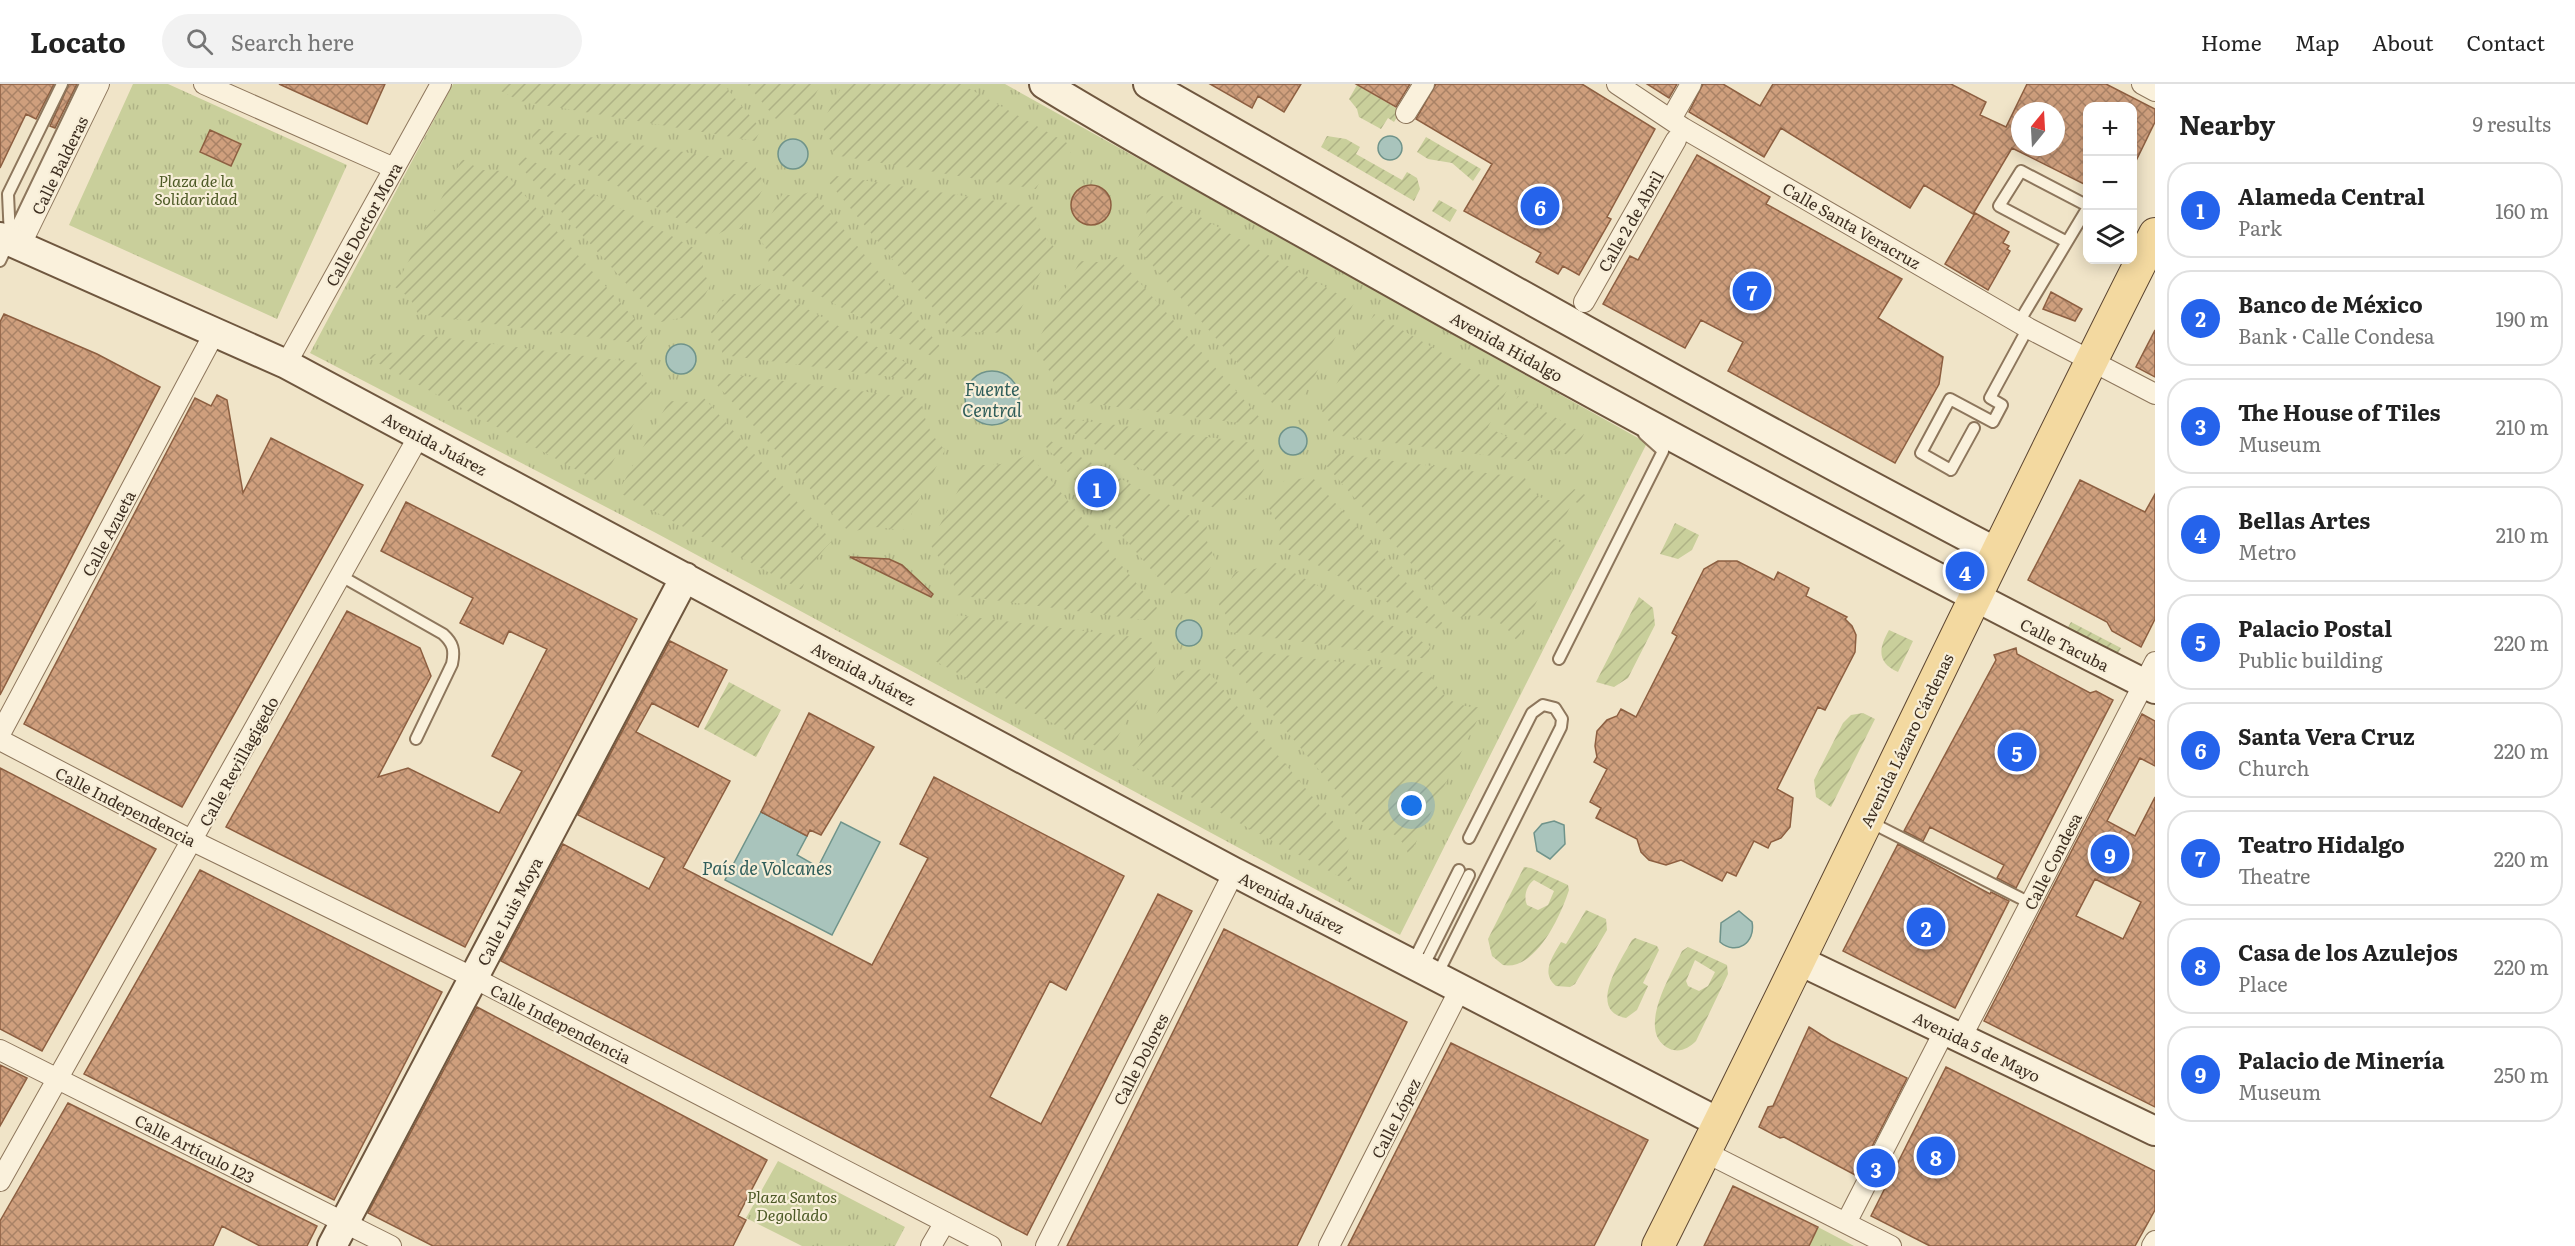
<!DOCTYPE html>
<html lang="en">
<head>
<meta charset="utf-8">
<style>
	:root { --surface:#fff; --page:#f2f2f2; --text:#222; --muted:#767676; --line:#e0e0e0; --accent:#2563eb }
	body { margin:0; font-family:Literata,serif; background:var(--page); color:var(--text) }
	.controls { position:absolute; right:18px; top:18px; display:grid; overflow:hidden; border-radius:12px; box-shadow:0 3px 15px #0003 }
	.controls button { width:54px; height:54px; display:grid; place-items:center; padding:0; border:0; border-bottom:2px solid var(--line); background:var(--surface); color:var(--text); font:30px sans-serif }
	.compass { position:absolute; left:2011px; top:18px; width:54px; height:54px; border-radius:50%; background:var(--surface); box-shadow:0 3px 15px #0003; rotate:18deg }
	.you { position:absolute; left:1412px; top:722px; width:21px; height:21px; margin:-15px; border:4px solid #fff; border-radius:50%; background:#1a73e8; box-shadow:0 0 0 9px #1a73e833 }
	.badge { display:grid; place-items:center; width:39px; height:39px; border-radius:50%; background:var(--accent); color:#fff; font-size:20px; font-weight:700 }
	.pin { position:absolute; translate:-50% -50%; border:3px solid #fff; box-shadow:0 2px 6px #0006 }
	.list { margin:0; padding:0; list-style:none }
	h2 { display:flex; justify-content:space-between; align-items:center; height:78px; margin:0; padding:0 24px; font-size:26px }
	h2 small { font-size:20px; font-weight:400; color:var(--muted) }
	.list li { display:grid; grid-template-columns:39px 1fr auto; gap:18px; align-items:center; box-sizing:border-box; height:96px; margin:0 12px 12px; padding:0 12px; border:2px solid var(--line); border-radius:24px }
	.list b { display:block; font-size:22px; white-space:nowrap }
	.list p { margin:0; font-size:20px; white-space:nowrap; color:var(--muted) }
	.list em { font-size:20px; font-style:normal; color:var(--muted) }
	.icon { flex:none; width:33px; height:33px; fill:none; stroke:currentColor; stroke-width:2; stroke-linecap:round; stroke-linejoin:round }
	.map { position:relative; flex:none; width:2155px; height:1162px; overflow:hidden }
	header { display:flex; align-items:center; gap:36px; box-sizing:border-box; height:84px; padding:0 30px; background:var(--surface); border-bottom:2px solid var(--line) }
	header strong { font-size:28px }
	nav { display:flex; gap:33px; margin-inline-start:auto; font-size:21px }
	.search { width:420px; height:54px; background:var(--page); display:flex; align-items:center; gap:15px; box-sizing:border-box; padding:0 21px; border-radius:33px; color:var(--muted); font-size:22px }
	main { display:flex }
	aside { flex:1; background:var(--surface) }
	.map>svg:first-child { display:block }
	.park { fill:url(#park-tufts) }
	.garden { fill:url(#garden-furrows); fill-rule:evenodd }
	.water { fill:#a9c4bc; stroke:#6f938a; stroke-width:1.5 }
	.building { fill:url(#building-cross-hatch); stroke:#8d5f41; stroke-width:1.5; fill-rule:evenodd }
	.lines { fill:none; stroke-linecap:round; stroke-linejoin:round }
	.lane-casing { stroke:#8d765c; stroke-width:14 }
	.street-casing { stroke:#8d765c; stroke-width:22 }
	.secondary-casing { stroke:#6f573f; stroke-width:32 }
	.primary-casing { stroke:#5b4430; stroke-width:34 }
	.lane { stroke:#faf1dc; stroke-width:10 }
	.street { stroke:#faf1dc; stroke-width:20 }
	.secondary { stroke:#faf1dc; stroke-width:28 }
	.primary { stroke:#f3d9a0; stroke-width:32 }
	.labels { text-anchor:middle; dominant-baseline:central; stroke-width:4.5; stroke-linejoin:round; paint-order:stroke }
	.street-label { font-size:16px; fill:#3d2e20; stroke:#f7eed8 }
	.park-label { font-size:16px; font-style:italic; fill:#4d5a26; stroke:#f7eed8 }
	.water-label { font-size:18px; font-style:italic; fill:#2f5d5a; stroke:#f7eed8 }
</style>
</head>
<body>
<header>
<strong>Locato</strong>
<div class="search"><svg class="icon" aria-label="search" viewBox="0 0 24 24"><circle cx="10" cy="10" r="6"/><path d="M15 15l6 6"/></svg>Search here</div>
<nav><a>Home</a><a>Map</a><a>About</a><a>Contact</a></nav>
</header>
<main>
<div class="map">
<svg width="2155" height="1162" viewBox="0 0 2155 1162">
	<defs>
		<pattern id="park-tufts" width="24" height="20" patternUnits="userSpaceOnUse" patternTransform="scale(1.5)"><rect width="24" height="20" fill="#c9cf9b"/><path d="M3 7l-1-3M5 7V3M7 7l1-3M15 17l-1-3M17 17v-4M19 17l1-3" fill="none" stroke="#aeb285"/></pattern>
		<pattern id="garden-furrows" width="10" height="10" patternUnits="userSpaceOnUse" patternTransform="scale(1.5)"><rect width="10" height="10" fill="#c9cf9b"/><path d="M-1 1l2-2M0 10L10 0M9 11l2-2" fill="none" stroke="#aeb285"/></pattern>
		<pattern id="building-cross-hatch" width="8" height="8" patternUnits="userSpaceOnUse" patternTransform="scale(1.5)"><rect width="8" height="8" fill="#cf9f7d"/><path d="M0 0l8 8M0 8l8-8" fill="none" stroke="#a98266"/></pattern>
	</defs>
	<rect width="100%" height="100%" fill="#f0e4c8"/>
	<!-- park -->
	<path class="park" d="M 133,0 L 168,0 L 347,81 L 277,235 L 69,141 Z
		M 453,0 L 1005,0 L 1647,359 L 1400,851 L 656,449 L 310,269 Z
		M 778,1077 L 905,1143 L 895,1162 L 802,1162 L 746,1134 Z
		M 1818,1143 L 1854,1162 L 1809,1162 Z"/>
	<!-- garden -->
	<path class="garden" d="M 504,0 L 723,0 L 761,45 L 755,57 L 520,17 L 501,7 Z
		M 747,0 L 821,0 L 804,32 L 790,30 L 776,35 Z
		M 843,0 L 961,0 L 1067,59 L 1071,68 C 1053,77 1044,88 1036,105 L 834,71 L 832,59 L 821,41 Z
		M 1357,1 L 1401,27 L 1394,38 L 1388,34 L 1381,45 L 1359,33 L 1357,25 L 1349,15 Z
		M 533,44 L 753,79 L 765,101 L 741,145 L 730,144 L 712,153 L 532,56 Z
		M 1327,52 L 1346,55 L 1360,63 L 1356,70 L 1402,96 L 1407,88 L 1417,94 L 1420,105 L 1414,117 L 1321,63 Z
		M 1426,53 L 1481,85 L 1473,97 L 1452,79 L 1428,75 L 1417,68 Z
		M 523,72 L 703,169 L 703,189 L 711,200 L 692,235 L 680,234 L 661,238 L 518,80 Z
		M 462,75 L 481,86 L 503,87 L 648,250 L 642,260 L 418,230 L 410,214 L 395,203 Z
		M 830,91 L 1034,123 C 1037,140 1041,151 1054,163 L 1008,249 L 975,248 L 958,254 L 827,96 Z
		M 812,107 L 942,265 L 935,274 L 768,184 L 769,170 L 759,153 L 782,111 L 801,111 Z
		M 1157,109 L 1354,219 L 1301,317 L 1287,316 L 1274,321 L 1134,160 C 1145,143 1148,131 1147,111 Z
		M 1439,116 L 1457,126 L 1450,138 L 1432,127 Z
		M 1117,173 L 1260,334 L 1255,341 L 1057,315 C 1054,294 1048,280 1034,264 L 1080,177 L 1098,178 Z
		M 761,200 L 925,289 L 923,297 L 723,271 L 719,257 L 708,245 L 727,210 L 746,210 Z
		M 1374,230 L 1507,306 L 1488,343 L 1520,360 L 1525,351 L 1503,340 L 1518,312 L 1584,350 L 1571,374 C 1557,362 1541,363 1529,377 L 1334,351 L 1332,342 L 1322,327 Z
		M 416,250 L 639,279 L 641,290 L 652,307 L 601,399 L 367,273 C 388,263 398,279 416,250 Z
		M 721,289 L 921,315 C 924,337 930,350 945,366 L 903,446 L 875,443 L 849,448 L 717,301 Z
		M 703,313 L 832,457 C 817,472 808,485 802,506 L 618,408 L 669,317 L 691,318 Z
		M 1055,333 L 1253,359 L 1255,370 L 1264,385 L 1248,414 L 1226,417 L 1216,425 L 1053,338 Z
		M 1045,354 L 1207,441 L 1206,455 L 1215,475 L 1197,508 L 1173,511 L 1042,358 Z
		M 1332,369 L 1525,394 C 1533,417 1557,425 1574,405 L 1589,413 L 1585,422 L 1573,417 L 1554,455 L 1565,461 L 1517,557 C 1503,536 1483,526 1458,534 L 1326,381 Z
		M 1029,370 L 1157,524 L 1151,537 L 956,511 L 952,493 L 930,460 L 972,380 C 995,383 1009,380 1029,370 Z
		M 1312,393 L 1445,542 L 1439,546 L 1278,460 L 1280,444 L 1269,424 L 1284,397 Z
		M 1675,439 L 1699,451 L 1692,466 L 1678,475 L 1660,470 Z
		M 1270,476 L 1430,562 L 1428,575 L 1230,548 L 1228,534 L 1218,519 L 1235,488 L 1260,484 Z
		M 1639,513 L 1653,524 L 1655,541 L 1628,594 L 1614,603 L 1596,598 Z
		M 956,531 L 1150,555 L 1160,575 L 1109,669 L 933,576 L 948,555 Z
		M 2071,538 L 2121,564 L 2116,572 L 2066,547 Z
		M 1889,546 L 1913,557 L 1898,588 C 1876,578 1879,564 1889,546 Z
		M 1227,564 L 1430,589 C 1439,614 1458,625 1484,623 L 1409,772 C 1403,753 1389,743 1369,746 L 1223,571 Z
		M 1206,585 L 1351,759 C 1343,776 1345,790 1359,803 L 1129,680 L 1180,587 Z
		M 729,598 L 781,626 L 756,673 L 704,645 Z
		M 1863,629 L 1875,635 L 1831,723 L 1816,713 L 1814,696 L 1843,639 L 1851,631 Z
		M 1524,783 L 1531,784 L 1568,801 L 1569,806 C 1561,831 1536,887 1503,881 L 1492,872 L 1488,855 ZM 1534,796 L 1554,807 L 1548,821 L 1538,826 L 1527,821 C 1523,812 1527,801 1534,796 Z
		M 1586,826 L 1606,835 L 1607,846 L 1575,900 L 1570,903 L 1556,902 C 1540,889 1553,872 1561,858 L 1566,860 Z
		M 1635,854 L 1657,862 L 1659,866 L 1643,899 L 1648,902 L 1637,926 L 1626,934 C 1586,927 1621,876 1632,856 Z
		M 1688,863 L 1727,881 L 1728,890 L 1696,957 C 1689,964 1680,969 1670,965 C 1634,949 1672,889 1682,867 ZM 1695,876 L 1715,888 L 1708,902 L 1699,907 L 1688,902 L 1686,897 Z"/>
	<!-- water -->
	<path class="water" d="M1378 64a12 12 0 1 1 24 0a12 12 0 1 1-24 0Z
		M778 70a15 15 0 1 1 30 0a15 15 0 1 1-30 0Z
		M666 275a15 15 0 1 1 30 0a15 15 0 1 1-30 0Z
		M965 314a27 27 0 1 1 54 0a27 27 0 1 1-54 0Z
		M1279 357a14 14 0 1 1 28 0a14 14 0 1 1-28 0Z
		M1176 549a13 13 0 1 1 26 0a13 13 0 1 1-26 0Z
		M 761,728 L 807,752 L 797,771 L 818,783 L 841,738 L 880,758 L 832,851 L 725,796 Z
		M 1554,737 L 1564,741 L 1565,760 L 1550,775 L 1537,767 L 1534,749 L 1542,740 Z
		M 1739,827 L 1752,838 C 1756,859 1736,872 1720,858 L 1721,839 Z"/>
	<!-- building -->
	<path class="building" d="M 0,0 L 54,0 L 36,35 L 26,30 L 0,84 Z
		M 69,0 L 77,0 L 55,44 L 50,42 Z
		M 279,0 L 385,0 L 367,40 Z
		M 1210,0 L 1301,0 L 1284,28 L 1258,12 L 1252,24 Z
		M 1356,0 L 1410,0 L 1396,23 Z
		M 1436,0 L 1582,0 L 1655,45 L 1607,133 L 1611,135 L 1579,191 L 1563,182 L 1558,190 L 1536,178 L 1541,169 L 1464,127 L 1492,80 L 1416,35 Z
		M 1647,0 L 1677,0 L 1669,14 Z
		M 1703,0 L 1723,0 L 1760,22 L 1773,0 L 1951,0 L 1986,18 L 1980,31 L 2006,43 L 2027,0 L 2106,0 L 2155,25 L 2155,38 L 2133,83 L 2133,22 L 2088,22 L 2088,102 L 2012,64 L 1973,130 L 1924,101 L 1910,124 L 1781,44 L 1764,73 L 1689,28 ZM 2020,27 L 2056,27 L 2056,63 L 2020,63 Z
		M 210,46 L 241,60 L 231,82 L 200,68 Z
		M 1697,71 L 1770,113 L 1766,120 L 1902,195 L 1878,234 L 1943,273 L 1939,300 L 1895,379 L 1728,287 L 1743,258 L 1701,236 L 1685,264 L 1603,220 L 1630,172 L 1638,176 Z
		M1071 121a20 20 0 1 1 40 0a20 20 0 1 1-40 0Z
		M 1975,129 L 2009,148 L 2003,159 L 2009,162 L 2007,165 L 2010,167 L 1988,206 L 1945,180 Z
		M 2051,208 L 2082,225 L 2075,237 L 2043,225 Z
		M 4,230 L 97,270 L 160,303 L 0,611 L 0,238 Z
		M 2155,246 L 2155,293 L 2136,283 Z
		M 217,311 L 227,316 L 243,409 L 271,354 L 363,401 L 182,723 L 24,640 L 195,314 L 211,322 Z
		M 2080,396 L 2145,428 L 2155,410 L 2155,535 L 2141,563 L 2112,547 L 2107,538 L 2028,496 Z
		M 406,418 L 637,535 L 465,863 L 226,743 L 347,527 L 420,564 L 431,592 L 378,693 L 408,684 L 499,729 L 522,687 L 492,672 L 547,565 L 509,547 L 503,560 L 460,539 L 473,514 L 381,467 Z
		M 850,473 L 889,475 L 902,481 L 933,510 L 931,513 Z
		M 1718,477 L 1737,477 L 1774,496 L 1778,488 L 1809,504 L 1806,512 L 1847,533 L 1845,535 L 1852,542 L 1856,551 L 1855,568 L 1825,626 L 1818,623 L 1777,705 L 1793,714 L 1790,743 L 1781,754 L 1771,758 L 1768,764 L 1754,757 L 1736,792 L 1727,788 L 1722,797 L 1681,776 L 1666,781 L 1649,776 L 1641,768 L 1637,755 L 1596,734 L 1601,724 L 1590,718 L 1607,685 L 1594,678 L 1597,673 L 1595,662 L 1597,647 L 1607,636 L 1617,632 L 1621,625 L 1636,633 L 1677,552 L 1672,549 L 1704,485 Z
		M 670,557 L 727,586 L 698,643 L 652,619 L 636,648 L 730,697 L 683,784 L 872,881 L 928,774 L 900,760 L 934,693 L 1124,792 L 1066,906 L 1050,897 L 990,1013 L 1041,1040 L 1158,810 L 1192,827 L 1027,1151 L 501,877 L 563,760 L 649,805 L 665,774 L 578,731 Z
		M 2016,564 L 2017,570 L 2090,609 L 2096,607 L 2113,616 L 2016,804 L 1997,794 L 2004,781 L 1930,743 L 1923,757 L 1904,747 L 1996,576 L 1994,571 Z
		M 809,629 L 874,663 L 821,751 L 810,746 L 807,752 L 761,728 Z
		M 2142,630 L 2155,637 L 2155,682 L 2140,674 L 2107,737 L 2135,752 L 2155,713 L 2155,1023 L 1984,937 ZM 2095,795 L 2141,818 L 2123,855 L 2076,832 Z
		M 0,684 L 156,765 L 42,967 L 0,945 Z
		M 1898,760 L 1990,810 L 1991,808 L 2009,817 L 1955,924 L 1843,867 Z
		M 200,786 L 442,908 L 334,1116 L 84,990 Z
		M 1224,845 L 1407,938 L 1297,1162 L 1067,1162 Z
		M 477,923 L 767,1076 L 738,1132 L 746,1136 L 733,1162 L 433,1162 L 368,1129 Z
		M 1809,943 L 1831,957 L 1907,994 L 1857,1092 L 1784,1053 L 1780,1054 L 1759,1043 L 1768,1023 L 1773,1022 Z
		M 1451,959 L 1648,1056 L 1594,1162 L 1348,1162 Z
		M 0,981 L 27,994 L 0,1042 Z
		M 1946,983 L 2155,1087 L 2155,1126 L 2135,1162 L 1930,1162 L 1871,1132 Z
		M 68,1019 L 317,1142 L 307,1162 L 260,1162 L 222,1142 L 213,1162 L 0,1162 L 0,1137 Z
		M 1733,1102 L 1818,1143 L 1809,1162 L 1704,1162 Z"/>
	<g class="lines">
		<!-- lane casing -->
		<g class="lane-casing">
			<path id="lane" d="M 10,154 L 8,110 L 62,0
				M 2067,158 L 1999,122 L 2021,87 L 2088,122
				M 0,177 L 85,0
				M 2019,238 L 2088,123
				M 1974,344 L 1951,386 L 1921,369 L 1950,315 L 1993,338 L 2002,321 L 1990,314 L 2028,244
				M 341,492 L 443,550 C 453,559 455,566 452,580 L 416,655
				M 1559,575 L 1663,367 L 1644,350
				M 1870,738 L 2030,819
				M 1412,880 L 1459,786
				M 1422,885 L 1469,791
				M 1437,891 L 1561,643 L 1562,635 L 1555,624 L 1543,621 L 1532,629 L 1469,754"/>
		</g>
		<!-- street casing -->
		<g class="street-casing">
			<path id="street" d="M 204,0 L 394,84
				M 1617,0 L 1683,44 L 2028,244 L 2155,310
				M 2142,0 L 2155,7
				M 1406,29 L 1424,0
				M 1671,35 L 1691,0
				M 20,162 L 99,0
				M 1584,218 L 1676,56
				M 286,280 L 441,0
				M 0,650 L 215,248
				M 0,656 L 193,757 L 474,894 L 991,1162
				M 1961,954 L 2155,578
				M 0,966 L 391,1162
				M 1705,1068 L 1891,1162
				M 0,1097 L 420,350
				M 1846,1139 L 1945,946
				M 931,1162 L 945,1138
				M 1046,1162 L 1234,788
				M 1329,1162 L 1460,905
				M 2152,1162 L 2155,1157"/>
		</g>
		<!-- secondary casing -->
		<g class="secondary-casing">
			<path id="secondary" d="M 1044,0 C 1147,63 1254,121 1359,180 C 1621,328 1887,469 2155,605
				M 1148,0 C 1429,160 1710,318 1996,468
				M 0,153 L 286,280 L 1234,788 L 1720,1039
				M 1800,877 L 2155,1047
				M 332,1162 L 685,493"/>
		</g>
		<!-- primary casing -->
		<g class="primary-casing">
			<path id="primary" d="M 1658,1162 C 1827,826 1985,485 2155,150"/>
		</g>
		<!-- lane -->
		<use href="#lane" class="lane"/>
		<!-- street -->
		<use href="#street" class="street"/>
		<!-- secondary -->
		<use href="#secondary" class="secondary"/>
		<!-- primary -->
		<use href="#primary" class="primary"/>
	</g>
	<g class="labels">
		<!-- street labels -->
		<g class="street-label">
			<text transform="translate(59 81) rotate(-64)">Calle Balderas</text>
			<text transform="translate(1630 137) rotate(-60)">Calle 2 de Abril</text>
			<text transform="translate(363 140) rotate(-61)">Calle Doctor Mora</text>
			<text transform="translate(1852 141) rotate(30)">Calle Santa Veracruz</text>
			<text transform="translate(1507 262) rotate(29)">Avenida Hidalgo</text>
			<text transform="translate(435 359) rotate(28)">Avenida Juárez</text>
			<text transform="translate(108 449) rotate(-62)">Calle Azueta</text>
			<text transform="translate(2065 560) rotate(27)">Calle Tacuba</text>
			<text transform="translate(864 589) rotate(28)">Avenida Juárez</text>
			<text transform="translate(1906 656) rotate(-64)">Avenida Lázaro Cárdenas</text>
			<text transform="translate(238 677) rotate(-61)">Calle Revillagigedo</text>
			<text transform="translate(126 722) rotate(27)">Calle Independencia</text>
			<text transform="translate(2052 777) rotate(-63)">Calle Condesa</text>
			<text transform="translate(1292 818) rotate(27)">Avenida Juárez</text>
			<text transform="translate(509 827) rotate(-62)">Calle Luis Moya</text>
			<text transform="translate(561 939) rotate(27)">Calle Independencia</text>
			<text transform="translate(1977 962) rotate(26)">Avenida 5 de Mayo</text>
			<text transform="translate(1140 975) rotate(-63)">Calle Dolores</text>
			<text transform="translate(1395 1034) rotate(-63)">Calle López</text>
			<text transform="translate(195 1064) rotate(27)">Calle Artículo 123</text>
		</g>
		<!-- park labels -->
		<g class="park-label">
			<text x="196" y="96">Plaza de la<tspan x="196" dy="18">Solidaridad</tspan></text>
			<text x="792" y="1112">Plaza Santos<tspan x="792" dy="18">Degollado</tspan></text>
		</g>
		<!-- water labels -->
		<g class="water-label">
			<text x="992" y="304">Fuente<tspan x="992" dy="21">Central</tspan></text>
			<text x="767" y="783">País de Volcanes</text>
		</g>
	</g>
</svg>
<div class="controls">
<button>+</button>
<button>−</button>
<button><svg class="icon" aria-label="layers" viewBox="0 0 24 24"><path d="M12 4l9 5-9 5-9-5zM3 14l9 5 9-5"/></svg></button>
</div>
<svg class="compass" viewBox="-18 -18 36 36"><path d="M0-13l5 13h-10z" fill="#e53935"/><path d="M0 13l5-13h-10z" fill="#767676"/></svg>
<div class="you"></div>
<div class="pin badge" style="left:1097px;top:404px">1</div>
<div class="pin badge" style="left:1926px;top:843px">2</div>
<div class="pin badge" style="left:1876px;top:1084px">3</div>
<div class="pin badge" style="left:1965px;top:487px">4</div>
<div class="pin badge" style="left:2017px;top:668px">5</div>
<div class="pin badge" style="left:1540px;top:122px">6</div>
<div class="pin badge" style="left:1752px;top:207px">7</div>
<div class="pin badge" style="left:1936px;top:1072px">8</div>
<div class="pin badge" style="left:2110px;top:770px">9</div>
</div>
<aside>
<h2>Nearby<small>9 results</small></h2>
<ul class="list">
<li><span class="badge">1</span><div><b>Alameda Central</b><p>Park</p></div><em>160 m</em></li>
<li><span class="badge">2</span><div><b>Banco de México</b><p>Bank · Calle Condesa</p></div><em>190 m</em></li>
<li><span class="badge">3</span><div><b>The House of Tiles</b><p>Museum</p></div><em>210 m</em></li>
<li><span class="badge">4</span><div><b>Bellas Artes</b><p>Metro</p></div><em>210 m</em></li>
<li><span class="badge">5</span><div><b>Palacio Postal</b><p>Public building</p></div><em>220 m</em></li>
<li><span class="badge">6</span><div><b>Santa Vera Cruz</b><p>Church</p></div><em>220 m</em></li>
<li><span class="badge">7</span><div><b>Teatro Hidalgo</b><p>Theatre</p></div><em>220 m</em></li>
<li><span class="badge">8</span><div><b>Casa de los Azulejos</b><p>Place</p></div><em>220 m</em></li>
<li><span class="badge">9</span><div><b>Palacio de Minería</b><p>Museum</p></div><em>250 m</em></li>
</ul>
</aside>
</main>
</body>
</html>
